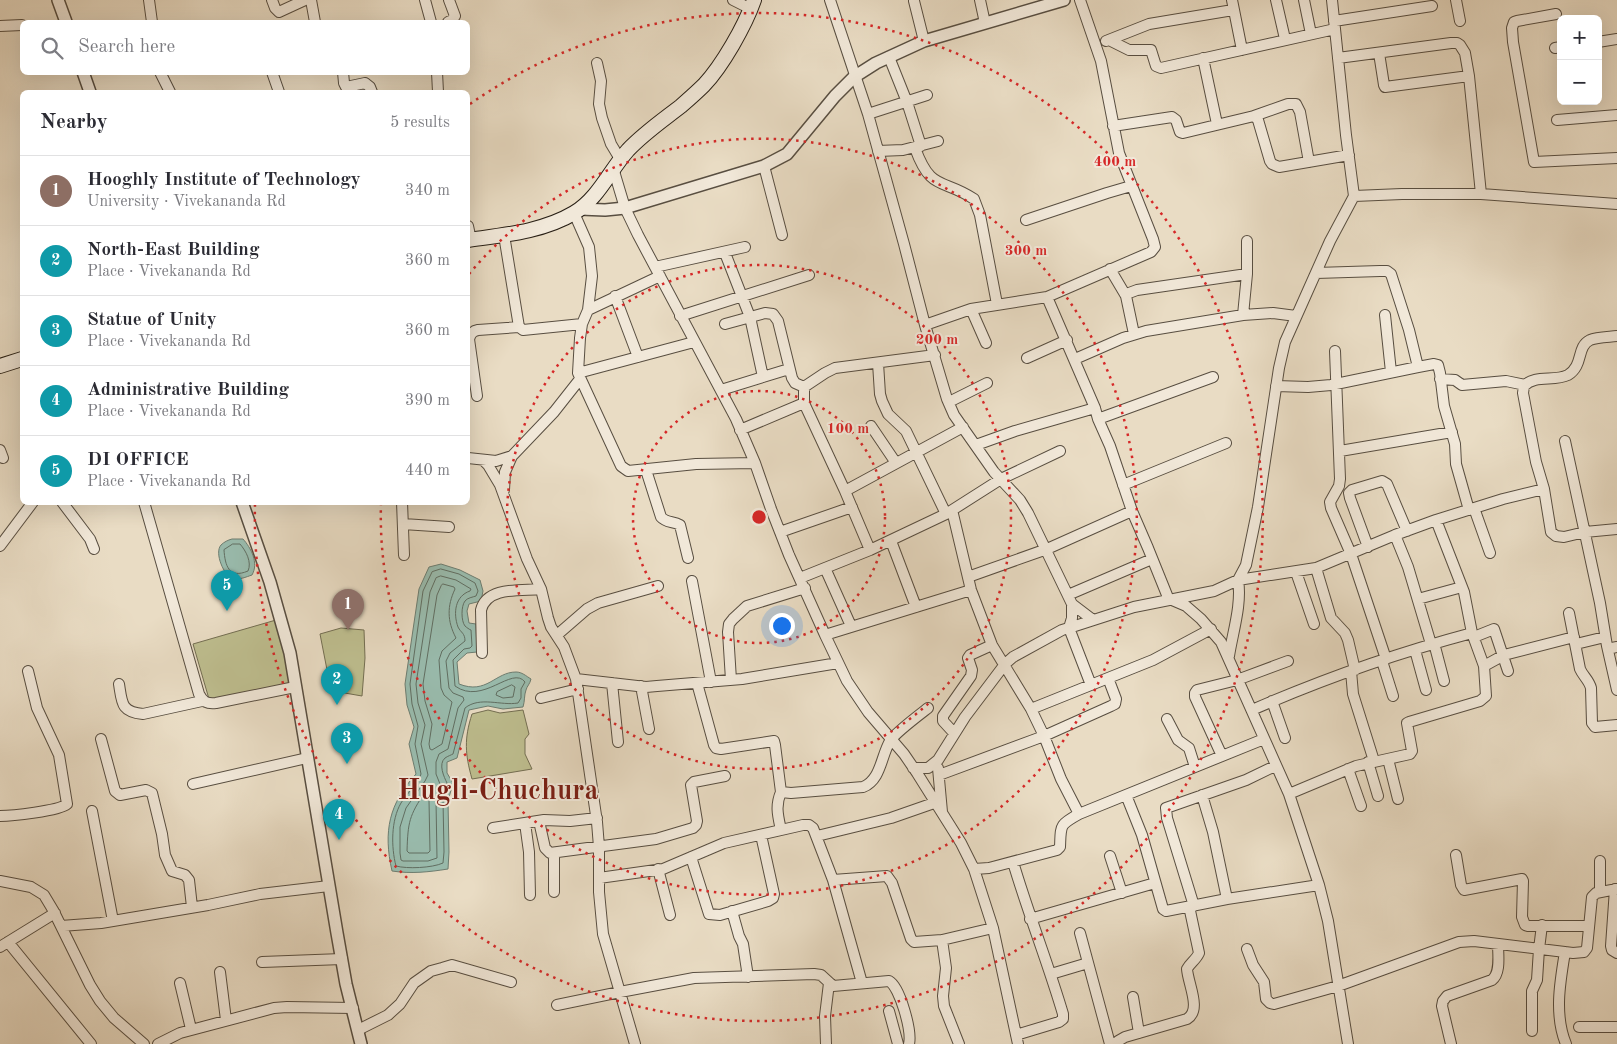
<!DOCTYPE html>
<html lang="en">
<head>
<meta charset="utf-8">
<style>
	:root { --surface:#fff; --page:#f7f7f7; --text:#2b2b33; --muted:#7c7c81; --line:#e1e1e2; --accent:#7c3aed }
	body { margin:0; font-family:"Old Standard TT",serif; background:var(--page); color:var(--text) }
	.controls { position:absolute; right:15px; top:15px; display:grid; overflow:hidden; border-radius:8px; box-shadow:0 5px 20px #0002 }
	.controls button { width:45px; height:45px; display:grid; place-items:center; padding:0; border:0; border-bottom:1px solid var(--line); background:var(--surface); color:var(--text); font:25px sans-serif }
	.you { position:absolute; left:781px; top:625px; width:18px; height:18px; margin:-12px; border:4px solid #fff; border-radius:50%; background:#1a73e8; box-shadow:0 0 0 8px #1a73e833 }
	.badge { display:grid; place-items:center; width:32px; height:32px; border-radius:50%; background:var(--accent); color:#fff; font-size:16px; font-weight:700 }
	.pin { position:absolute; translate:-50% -41px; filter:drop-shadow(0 1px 2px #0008) }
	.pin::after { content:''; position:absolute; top:26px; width:18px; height:15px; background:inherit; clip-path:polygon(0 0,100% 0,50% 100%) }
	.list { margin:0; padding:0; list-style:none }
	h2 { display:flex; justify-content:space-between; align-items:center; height:65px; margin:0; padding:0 20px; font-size:21px }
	h2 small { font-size:16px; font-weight:400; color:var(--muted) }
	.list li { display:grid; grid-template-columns:32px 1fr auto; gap:15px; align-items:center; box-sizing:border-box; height:70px; padding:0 20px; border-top:1px solid var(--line) }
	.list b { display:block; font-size:19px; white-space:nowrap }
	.list p { margin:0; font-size:16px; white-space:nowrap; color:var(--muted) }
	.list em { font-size:16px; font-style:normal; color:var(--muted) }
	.icon { flex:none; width:28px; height:28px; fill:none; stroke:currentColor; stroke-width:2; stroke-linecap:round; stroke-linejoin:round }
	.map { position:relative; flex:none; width:1617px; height:1044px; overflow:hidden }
	.search { position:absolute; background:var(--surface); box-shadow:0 5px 20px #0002; left:20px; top:20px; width:450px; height:55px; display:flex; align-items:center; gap:12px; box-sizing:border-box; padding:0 18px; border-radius:8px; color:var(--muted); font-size:19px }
	.panel { position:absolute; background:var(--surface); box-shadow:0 5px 20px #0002; left:20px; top:90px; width:450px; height:415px; border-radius:8px }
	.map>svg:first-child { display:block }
	.green { fill:#bebe8f; stroke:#736e52 }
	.water { fill:#99bcae; stroke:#6c7d71 }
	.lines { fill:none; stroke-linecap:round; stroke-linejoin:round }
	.shore { stroke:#606e62; stroke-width:1 }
	.minor-casing { stroke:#584e41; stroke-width:12 }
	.tertiary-casing { stroke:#584e41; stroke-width:14 }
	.secondary-casing { stroke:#281f15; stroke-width:16 }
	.minor { stroke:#f1e8d9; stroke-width:10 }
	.tertiary { stroke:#f1e8d9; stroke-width:11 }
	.secondary { stroke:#f1e8d9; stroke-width:14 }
	.ring { fill:none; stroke:#d62828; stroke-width:2.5; stroke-dasharray:2.5 5 }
	.labels { text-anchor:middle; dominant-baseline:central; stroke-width:4; stroke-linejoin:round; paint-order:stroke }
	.town-label { font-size:28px; font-weight:bold; fill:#7a1f14; stroke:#f1e8d9 }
	.centre { fill:#d62828; stroke:#f1e8d9; stroke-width:2.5 }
	.ring-label { font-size:15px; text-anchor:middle; font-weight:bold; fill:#d62828; stroke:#f1e8d9; stroke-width:4; stroke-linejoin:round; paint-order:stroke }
</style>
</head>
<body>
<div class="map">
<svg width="1617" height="1044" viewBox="0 0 1617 1044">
	<rect width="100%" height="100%" fill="#e9dcc4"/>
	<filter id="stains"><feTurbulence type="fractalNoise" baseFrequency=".004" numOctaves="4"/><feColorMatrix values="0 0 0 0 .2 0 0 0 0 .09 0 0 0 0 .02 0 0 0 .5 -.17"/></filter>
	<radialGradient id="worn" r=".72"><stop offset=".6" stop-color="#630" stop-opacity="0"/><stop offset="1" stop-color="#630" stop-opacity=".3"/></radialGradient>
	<!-- green -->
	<path class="green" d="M 276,620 L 293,686 L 216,702 L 209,699 L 193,644 Z
		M 341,628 L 364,630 L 365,658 L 362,696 L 339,692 L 339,681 L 329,680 L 320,634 Z
		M 488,710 L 500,713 L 523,710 L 529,734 L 525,739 L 525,754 L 532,769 L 472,779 C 465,754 464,739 472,714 Z"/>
	<!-- water -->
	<path class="water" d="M 232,539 L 243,539 C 251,548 259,563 252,575 C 246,577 239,580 233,579 C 224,576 214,553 221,545 C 224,542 228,540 232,539 Z
		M 441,564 L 460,570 L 480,580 L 483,591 L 481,601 L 469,604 L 467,611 L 469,623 L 476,624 L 477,652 L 467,653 L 457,662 L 459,684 C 487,695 495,672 516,672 C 522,672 526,676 531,679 C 530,684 527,686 526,690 C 524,695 525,701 523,707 L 503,709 L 488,706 L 469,710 L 457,758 L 447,762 L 447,773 L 453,783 L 448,801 L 449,852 L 448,869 C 429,872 411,874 392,871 C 383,831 389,804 416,774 L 409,744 L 414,727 L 407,705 L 405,684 L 419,589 L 429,567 Z"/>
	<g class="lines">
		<!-- shore -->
		<path class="shore" d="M 233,544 L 240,544 C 246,551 252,562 248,571 C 229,579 225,566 224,550 Z
			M 441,569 L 459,574 L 475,583 L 478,591 L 476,596 C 473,597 467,598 465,601 C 461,606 461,621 465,626 C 466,627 470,630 471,630 L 472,646 L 470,648 L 464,649 L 453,660 L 455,686 C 483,706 512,665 525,682 L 521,689 L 521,698 L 518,703 C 501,706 480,696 465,708 L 453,754 C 451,755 448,756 445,758 C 438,764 444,777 447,783 L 443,800 L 444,852 L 443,863 C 432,868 407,869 396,866 C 391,847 391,820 401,803 C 407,793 418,784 421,774 L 415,744 L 418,726 L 412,704 L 410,684 L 423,591 L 432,572 Z
			M 441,576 L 456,580 L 471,589 L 470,591 C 455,596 453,613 458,627 C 461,633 465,633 465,641 L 450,653 L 446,661 L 449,688 L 453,693 L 463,697 L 464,700 L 458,708 L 448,749 L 439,754 L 436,762 L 436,774 L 440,784 L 436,801 L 437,858 L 428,861 L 403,861 L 401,860 L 400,853 L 400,827 L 406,808 L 425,781 L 428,775 L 421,744 L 425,725 L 418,703 L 416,684 L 430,592 L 436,578 Z
			M 443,584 L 454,587 L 455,589 C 447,606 447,621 456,638 L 442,651 L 439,660 L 441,688 L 444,695 L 452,702 L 442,744 L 432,750 L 430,749 L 429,744 L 432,724 L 425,701 L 423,684 L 437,595 L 441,586 Z
			M 512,685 L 515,687 L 513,697 L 503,698 L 496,695 L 497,692 Z
			M 428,791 L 430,794 L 429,801 L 430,851 L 428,853 L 409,853 L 407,851 C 408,822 409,816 425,792 Z"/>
		<!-- minor casing -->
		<g class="minor-casing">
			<path id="minor" d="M 149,0 L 152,22
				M 272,0 L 275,8 L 279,12 L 305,0
				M 311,0 L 315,22
				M 425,0 L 431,22
				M 733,0 L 751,9
				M 830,0 L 868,114 L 904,244 L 925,325 L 947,399 L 954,415 L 994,472 L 1020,500 L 1028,513 L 1072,604 L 1093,620
				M 980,0 L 985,23
				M 1232,0 L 1242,50
				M 1276,0 L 1285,39
				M 1304,0 L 1311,34
				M 1456,0 L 1460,21
				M 914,1 L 924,41
				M 1556,14 L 1517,21 L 1514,22 L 1512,28 L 1513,42 L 1534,162 L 1617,158
				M 1334,21 L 1432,6
				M 448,22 L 452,20 L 455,16 L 449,0
				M 0,26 L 22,25
				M 1109,40 L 1129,50 L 1151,50 L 1156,66 L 1161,68 L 1335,29
				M 1106,41 L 1149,24 L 1233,10
				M 1598,42 L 1617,39
				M 1555,48 L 1561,47
				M 1379,53 L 1384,85 L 1385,87 L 1469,76
				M 889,57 L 907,102 L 921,146
				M 1203,58 L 1217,124
				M 1338,58 L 1451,43 L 1457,43 L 1460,45 L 1465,53 L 1469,76 L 1481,194
				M 597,63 L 601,81 L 599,104 L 602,118 L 611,144 L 620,159
				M 160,72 L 170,92
				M 272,72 L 279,92
				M 343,72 L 344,83 L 346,87 L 365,83 L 370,87 L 372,92
				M 437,72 L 438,92
				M 868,114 L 927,95
				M 1254,116 L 1288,104 L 1296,104 L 1300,112 L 1309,162
				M 1557,120 L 1617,115
				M 1113,126 L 1172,117 L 1176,120 L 1180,132 L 1183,133 L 1254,116 L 1258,120 L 1270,161 L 1272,164 L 1279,167 L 1349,155
				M 915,148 C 931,192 942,178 974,199 L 980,215 L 997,304
				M 878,151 L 903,150 L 938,141
				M 764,166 L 782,235
				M 613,168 L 625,208 L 638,235 L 736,419 L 755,463 L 771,509 L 789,555 L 825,635 L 847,681 L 868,712 L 904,754 L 917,773 L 961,843 L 974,869 L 993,928 L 1018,1044
				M 1354,196 L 1402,194 L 1481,194 L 1617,204
				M 574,213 L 589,247 L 592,276 L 588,310 L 582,324 L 580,338 L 578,373 L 621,466 L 628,471 L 696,464 L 755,463
				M 1026,220 L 1107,193 L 1131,186
				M 468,226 L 471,240
				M 504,235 L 519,327 L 523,330 L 582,324
				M 725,253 L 750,317 L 763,377
				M 655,267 L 745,247
				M 1110,269 L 1126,296 L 1134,334
				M 1316,273 L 1380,271 L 1387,271 L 1391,274 L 1409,330 L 1418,367
				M 615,296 L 638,357
				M 1126,296 L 1129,293 L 1137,290 L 1247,274
				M 1047,297 L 1095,408 L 1098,419 L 1110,446 L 1132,511 L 1148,548 L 1169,600
				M 971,309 L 986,343
				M 588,310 L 660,276
				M 1243,315 L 1247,274 L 1247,241
				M 1385,315 L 1391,372
				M 680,316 L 809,275
				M 725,324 L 765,313 L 773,314 L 778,321 L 792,378 L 795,383 L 804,387
				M 925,325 L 971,309 L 1047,297 L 1151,252 L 1155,247 L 1153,239 L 1119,153 L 1101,61 L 1080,0
				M 1617,336 C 1609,337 1597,337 1590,340 C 1576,347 1584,365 1568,375 C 1554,382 1535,374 1524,386 L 1523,393 L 1536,462 L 1544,489 L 1551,532 L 1556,536 L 1564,537 L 1585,532 L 1617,529
				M 1335,351 L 1340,479 L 1339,486 L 1330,502 L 1331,508 L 1351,554 L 1386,659
				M 1027,358 L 1067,340
				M 1075,359 L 1123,338 L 1146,331 L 1243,315 L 1273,313 L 1296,316
				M 878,363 L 880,394 L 882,401 L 888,414 L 906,431 L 946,514
				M 578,373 L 694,342
				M 1440,379 L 1455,380 L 1462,385 L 1506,381 L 1525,385
				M 1276,386 L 1308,387 L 1331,385 L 1418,367 L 1434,364 L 1438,365 L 1440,373 L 1444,406 L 1455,444 L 1456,464 L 1469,510
				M 721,390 L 789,369
				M 477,396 L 469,339 C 471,333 473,331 478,330 L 519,327
				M 949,402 L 987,383
				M 1098,419 L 1213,377
				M 871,426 L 896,463
				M 740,430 L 804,403
				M 1565,441 L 1600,603 L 1607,646 L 1612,648 L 1617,647
				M 976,445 L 1015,431 L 1095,408
				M 0,450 L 3,458
				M 1340,451 L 1452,432
				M 468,458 L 496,461 L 512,456
				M 483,460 L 488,465 L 500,485 L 527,559 L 541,589 L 548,618 L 551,627 L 564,647 L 576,679 L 597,822 L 599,847 L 599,892 L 603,934 L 635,1044
				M 646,470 L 661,517 C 666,523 673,521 680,525 L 688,558
				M 1123,485 L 1226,443
				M 504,490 L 505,472 L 512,456 L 554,412 L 580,379
				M 845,491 L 963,427
				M 62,502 L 90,539 L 94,549
				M 144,502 L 199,694 C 203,702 207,704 216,703 L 295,687
				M 402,502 L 404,555
				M 1474,508 L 1490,553
				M 952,510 L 971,590 L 992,645 L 1031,709 L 1044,736 L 1061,779 L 1079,814
				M 403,524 L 449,527
				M 780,532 L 852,507
				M 1395,535 L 1408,567 L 1431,644
				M 891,541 L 916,607
				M 0,546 L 33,502
				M 1368,547 L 1350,498 L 1349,493 L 1352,490 L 1382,481 L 1387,484 L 1407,531
				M 870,550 L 845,491 L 804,403 L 804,387 L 825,373 L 835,368 L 935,355
				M 825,568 L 851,626
				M 1316,568 L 1331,618 L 1345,633 L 1348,640 L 1355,670
				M 1296,572 L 1314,624
				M 968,577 L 1047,549 L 1132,511
				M 800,578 L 870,550 L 946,514 L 1001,479 L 1060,451
				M 692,581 L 711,682
				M 1068,595 L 1152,559
				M 1418,599 L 1462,587
				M 1172,600 L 1186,606 L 1201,619 L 1221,642 L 1289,794 L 1319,885 L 1328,921 L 1348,1044
				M 1072,604 L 1072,618 L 1069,628 L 1091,685
				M 1569,613 L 1580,669 C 1583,676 1589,680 1591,688 L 1592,723 L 1595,727 L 1617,725
				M 557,635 L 587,609 L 598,603 L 658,586
				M 825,635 L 971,590
				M 1474,637 L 1494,629 L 1508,671
				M 1434,643 L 1444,681
				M 1576,644 L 1605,637
				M 1607,646 L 1617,690
				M 1415,650 L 1426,690
				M 482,653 L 481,610 C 487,586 522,591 541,589
				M 1229,656 C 1233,631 1242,604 1238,580 L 1316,568 L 1395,535 L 1436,520 L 1503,499 L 1544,489
				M 1382,661 L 1393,696
				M 1484,666 L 1504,655 L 1574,637
				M 1351,671 L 1353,694 L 1374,761
				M 576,679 L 646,687 L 657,686 L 742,679 L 838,663
				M 731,680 L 728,632 L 729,624 L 733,619 L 747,606 L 805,588
				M 612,683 L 618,742
				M 697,683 L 714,745 L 716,748 L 721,749 L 774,741 L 775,745 L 781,792 L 791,793 L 863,787 C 881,780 881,756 890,741 C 895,733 919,715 928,708
				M 119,684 C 122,703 121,712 143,714 L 202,701
				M 641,686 L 649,729
				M 541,698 L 578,689
				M 1272,701 L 1285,738
				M 1031,709 L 1153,660 L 1211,629
				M 1252,710 C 1323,679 1397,653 1472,633
				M 1167,719 L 1178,740 L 1189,748 L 1195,767
				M 954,733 L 943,721 L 943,716 L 971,676 L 972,670 L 968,658 L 970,655 L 992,645
				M 101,739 L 115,791 L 120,795 L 146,790 L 152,793 L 162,834 L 165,855 L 172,871 L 185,875 L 189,880 L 192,907
				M 1222,756 L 1195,697 L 1195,693 L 1197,690 L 1237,680 L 1288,661
				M 1388,759 L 1398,799
				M 1368,762 L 1378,796
				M 913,768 L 928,768 L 938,760 L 965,717 L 1005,664 L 1013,657 L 1062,630 L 1072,627 L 1134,607 L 1214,591 L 1238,580 L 1246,565 L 1258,507 L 1279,368 L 1285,342 L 1330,241 L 1354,196 L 1346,135 L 1332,0
				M 938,768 L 942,812
				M 1348,769 L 1361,806
				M 939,775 L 1044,736 L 1111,706 L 1115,704 L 1116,699 L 1108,678
				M 193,784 L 307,758
				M 1289,794 L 1356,766 L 1410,754 L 1412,751 L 1407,723 L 1409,722 L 1480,701 L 1486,696 L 1484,666 L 1472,633 L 1464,592 L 1436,520
				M 1126,795 L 1142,835 L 1163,909 L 1166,911 L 1227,899 L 1319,885
				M 1202,795 L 1213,832 L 1227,899
				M 92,811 L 113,921
				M 0,816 C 11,816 59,811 67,804 L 59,755 L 37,708 L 28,671
				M 539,821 L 545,848 L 550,853 L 656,839 L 693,828 L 696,825 L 697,821 L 691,785 L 694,782 L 725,776
				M 525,823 L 529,852 L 530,895
				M 493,828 L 544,820 L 570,821 L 597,818
				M 781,830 C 778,816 775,806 781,792
				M 817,836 L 891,818 L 934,803
				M 554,853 L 554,892
				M 1456,855 L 1461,885 L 1464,890 L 1522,879 L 1523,881 L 1522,917 L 1525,925 L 1528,926 L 1588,926
				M 1110,856 L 1122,893
				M 691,857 L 709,914 L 720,915 L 768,901 L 773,898 L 774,894 L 761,835
				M 1600,861 L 1600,892
				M 1013,862 C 1028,913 1048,963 1063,1014 L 1063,1019 L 1059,1022 L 1016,1035
				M 658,869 L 670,915
				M 974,869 L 989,868 L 1057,850 L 1060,847 C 1061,825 1059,825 1079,814 L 1264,739
				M 599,878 L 663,869 L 724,843 L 803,825 L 809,825 L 813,828 L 833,880 L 862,983
				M 833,880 L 887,876 L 892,883 L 911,939 L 914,942 L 942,940 L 993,928
				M 0,881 L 31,887 L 44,895 L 53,910 L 90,985 L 100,1001 L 114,1018 L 144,1044
				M 1615,889 L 1611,946 L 1612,950 L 1617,953
				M 1194,906 L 1167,818 L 1166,808 L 1246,780 L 1275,766
				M 732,911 L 739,936 L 743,944 L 748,977
				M 1030,919 L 1155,883
				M 61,926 L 101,923 L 208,905 L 260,894 L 329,886
				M 1080,933 L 1110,1044
				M 942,940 L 946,968 L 943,996 L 944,1006 L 959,1044
				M 8,942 L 91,1044
				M 0,947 L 55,913
				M 1247,949 L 1253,965 L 1264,982 L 1266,999 L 1270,1003 L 1274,1004 L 1338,986 L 1459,942 L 1474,941 L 1573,953 L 1584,952 L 1587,948 L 1592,897 L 1596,893 L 1617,889
				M 1565,952 C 1560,982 1554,1015 1566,1044
				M 262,962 L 342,959
				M 220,972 L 226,1020
				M 1051,974 L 1088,963
				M 180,983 L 191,1029
				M 1133,997 L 1139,1033
				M 557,1005 L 620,992 L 694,978 L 814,974 L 821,975 L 833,986 L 889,981 C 900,987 912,1031 909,1044
				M 889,1011 L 898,1044
				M 1579,1027 L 1617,1027
				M 358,1030 L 388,1015 L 400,1004 L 414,983 L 431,971 L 442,968 L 452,965 L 511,982
				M 1532,1031 L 1532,991 L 1537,980 L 1539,949 L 1542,925
				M 158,1044 L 180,1033 L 274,1008 L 287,1007 L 353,1008
				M 826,1044 L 825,1016 L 829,983
				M 1116,1044 L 1118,1041 L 1125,1037 L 1187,1019 C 1202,1010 1188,984 1187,969 C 1190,963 1196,960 1199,953 L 1189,906
				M 1451,1044 L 1442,1006 L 1443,1001 L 1447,996 L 1492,980 C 1501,973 1498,955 1498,944"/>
		</g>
		<!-- tertiary casing -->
		<g class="tertiary-casing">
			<path id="tertiary" d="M 58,0 L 66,22
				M 83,72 L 90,92
				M 580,209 L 605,210 L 625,208 L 764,166 L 787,154 L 835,96 L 854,77 L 876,63 L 924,41 L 1064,0
				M 242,502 L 270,582 L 290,653 L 337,933 L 346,984 L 361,1044"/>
		</g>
		<!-- secondary casing -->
		<g class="secondary-casing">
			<path id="secondary" d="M 468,240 C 503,235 542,232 574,213 C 598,199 610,170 628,150 C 644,133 663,120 681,106 C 689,99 697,92 704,85 C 722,66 745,26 754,0
				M 0,366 L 22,359"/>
		</g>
		<!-- minor -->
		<use href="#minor" class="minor"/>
		<!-- tertiary -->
		<use href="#tertiary" class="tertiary"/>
		<!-- secondary -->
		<use href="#secondary" class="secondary"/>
	</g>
	<!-- distance rings -->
	<g class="ring">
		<circle cx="759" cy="517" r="126"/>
		<circle cx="759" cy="517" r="252"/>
		<path d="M469 274A378 378 0 1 1 381 504"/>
		<path d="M470 104A504 504 0 1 1 255 504"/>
	</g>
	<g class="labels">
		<!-- town labels -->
		<g class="town-label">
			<text x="498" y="792">Hugli-Chuchura</text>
		</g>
	</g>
	<circle cx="759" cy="517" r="8" class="centre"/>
	<g class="ring-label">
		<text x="1115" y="166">400 m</text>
		<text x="1026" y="255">300 m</text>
		<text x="937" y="344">200 m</text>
		<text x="848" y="433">100 m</text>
	</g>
	<rect width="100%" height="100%" filter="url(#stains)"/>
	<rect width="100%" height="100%" fill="url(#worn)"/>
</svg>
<div class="controls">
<button>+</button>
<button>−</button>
</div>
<div class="you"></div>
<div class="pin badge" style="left:348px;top:630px;background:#8d6e63">1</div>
<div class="pin badge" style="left:337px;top:705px;background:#0f9aa8">2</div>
<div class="pin badge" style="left:347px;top:764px;background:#0f9aa8">3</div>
<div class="pin badge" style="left:339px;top:840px;background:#0f9aa8">4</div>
<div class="pin badge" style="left:227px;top:611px;background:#0f9aa8">5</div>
<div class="search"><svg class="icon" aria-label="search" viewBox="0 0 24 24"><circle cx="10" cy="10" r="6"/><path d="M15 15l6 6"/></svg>Search here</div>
<section class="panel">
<h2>Nearby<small>5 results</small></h2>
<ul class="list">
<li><span class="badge" style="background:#8d6e63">1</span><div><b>Hooghly Institute of Technology</b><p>University · Vivekananda Rd</p></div><em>340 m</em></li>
<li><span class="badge" style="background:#0f9aa8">2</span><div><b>North-East Building</b><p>Place · Vivekananda Rd</p></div><em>360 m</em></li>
<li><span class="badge" style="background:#0f9aa8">3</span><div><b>Statue of Unity</b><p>Place · Vivekananda Rd</p></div><em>360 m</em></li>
<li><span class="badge" style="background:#0f9aa8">4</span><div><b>Administrative Building</b><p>Place · Vivekananda Rd</p></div><em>390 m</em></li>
<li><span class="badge" style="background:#0f9aa8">5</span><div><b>DI OFFICE</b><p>Place · Vivekananda Rd</p></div><em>440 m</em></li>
</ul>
</section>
</div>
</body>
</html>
